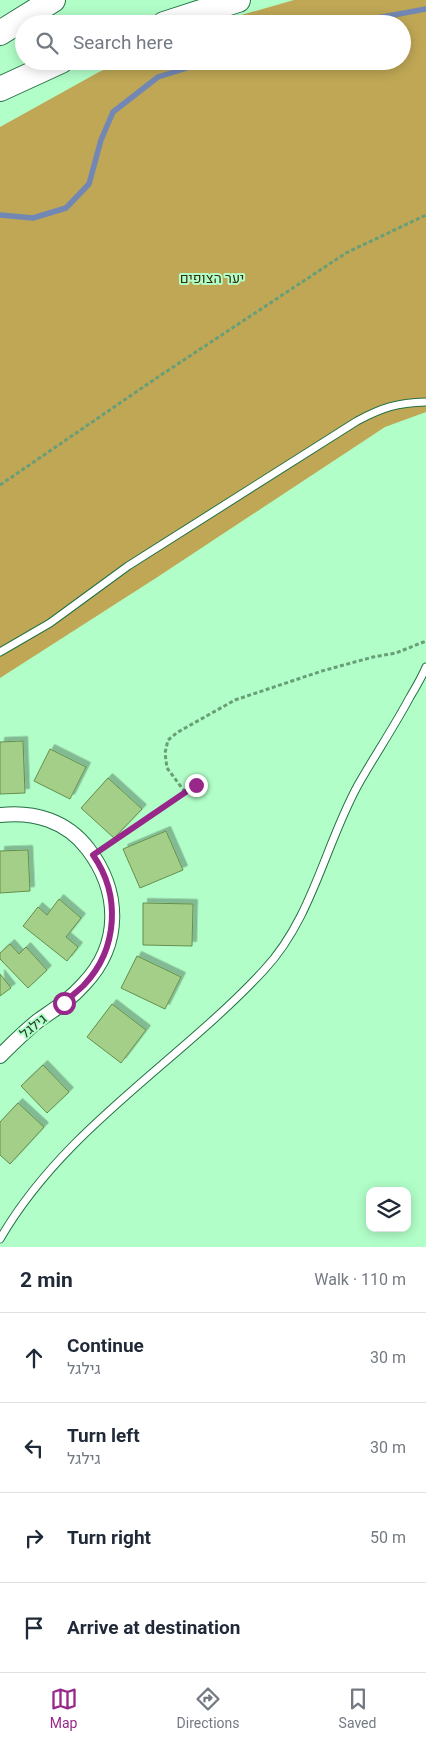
<!DOCTYPE html>
<html lang="en">
<head>
<meta charset="utf-8">
<style>
	:root { --surface:#fff; --page:#f6f6f7; --text:#1f2937; --muted:#747a83; --line:#e0e1e3; --accent:#972889 }
	body { margin:0; font-family:Roboto,Heebo,sans-serif; background:var(--page); color:var(--text) }
	.controls { position:absolute; right:15px; bottom:15px; display:grid; overflow:hidden; border-radius:10px; box-shadow:0 2px 12px #0003 }
	.controls button { width:45px; height:45px; display:grid; place-items:center; padding:0; border:0; border-bottom:1px solid var(--line); background:var(--surface); color:var(--text); font:25px sans-serif }
	.stop { position:absolute; width:15px; height:15px; margin:-11px; border:4px solid #972889; border-radius:50%; background:#fff }
	.stop.end { background:#972889; border-color:#fff; box-shadow:0 1px 5px #0008 }
	.list { margin:0; padding:0; list-style:none }
	h2 { display:flex; justify-content:space-between; align-items:center; height:65px; margin:0; padding:0 20px; font-size:21px }
	h2 small { font-size:16px; font-weight:400; color:var(--muted) }
	.list li { display:grid; grid-template-columns:32px 1fr auto; gap:15px; align-items:center; box-sizing:border-box; height:90px; padding:0 20px; border-top:1px solid var(--line) }
	.list b { display:block; font-size:19px; white-space:nowrap }
	.list p { margin:0; font-size:16px; white-space:nowrap; color:var(--muted) }
	.list em { font-size:16px; font-style:normal; color:var(--muted) }
	.icon { flex:none; width:28px; height:28px; fill:none; stroke:currentColor; stroke-width:2; stroke-linecap:round; stroke-linejoin:round }
	.map { position:relative; flex:none; width:426px; height:1247px; overflow:hidden }
	.search { position:absolute; background:var(--surface); box-shadow:0 2px 12px #0003; left:15px; right:15px; top:15px; height:55px; display:flex; align-items:center; gap:12px; box-sizing:border-box; padding:0 18px; border-radius:28px; color:var(--muted); font-size:19px }
	.sheet { height:425px; background:var(--surface) }
	nav { display:flex; justify-content:space-around; align-items:center; box-sizing:border-box; height:70px; border-top:1px solid var(--line); background:var(--surface); font-size:14px; color:var(--muted) }
	nav a { display:grid; justify-items:center; gap:2px }
	nav .on { color:var(--accent) }
	.map>svg:first-child { display:block }
	.forest { fill:#bfa755 }
	.lines { fill:none; stroke-linecap:round; stroke-linejoin:round }
	.stream { stroke:#7287b4; stroke-width:5.5 }
	.building { fill:#a4cf89; stroke:#668e4b; filter:url(#shadow) }
	.service-casing { stroke:#247144; stroke-width:9 }
	.minor-casing { stroke:#247144; stroke-width:16 }
	.trunk-casing { stroke:#247144; stroke-width:26 }
	.path { stroke:#689e78; stroke-width:3; stroke-dasharray:4 2.5; stroke-linecap:butt }
	.service { stroke:#fff; stroke-width:7 }
	.minor { stroke:#fff; stroke-width:14 }
	.trunk { stroke:#fff; stroke-width:24 }
	.route { stroke:#972889; stroke-width:6 }
	.labels { text-anchor:middle; dominant-baseline:central; stroke-width:4; stroke-linejoin:round; paint-order:stroke }
	.park-label { font-size:14px; fill:#382e09; stroke:#b1fec8 }
	.street-label { font-size:14px; fill:#21402b; stroke:#b1fec8 }
</style>
</head>
<body>
<div class="map">
<svg width="426" height="1247" viewBox="0 0 426 1247">
	<defs>
		<filter id="shadow"><feDropShadow dx="4.5" dy="-4.5" stdDeviation="0" flood-color="#0004"/></filter>
	</defs>
	<rect width="100%" height="100%" fill="#b1fec8"/>
	<!-- forest -->
	<path class="forest" d="M 294,0 L 426,0 L 426,412 L 385,427 L 156,578 L 0,678 L 0,127 L 99,72 L 122,61 L 402,61 L 402,24 L 210,24 Z"/>
	<g class="lines">
		<!-- stream -->
		<path class="stream" d="M 344,24 L 426,9
			M 0,215 L 33,218 L 66,208 L 89,184 L 101,140 L 113,112 L 158,77 L 209,61"/>
	</g>
	<!-- building -->
	<path class="building" d="M 23,741 L 25,793 L 0,794 L 0,742 Z
		M 50,749 L 86,767 L 70,799 L 34,781 Z
		M 108,778 L 142,809 L 114,838 L 81,808 Z
		M 166,831 L 183,870 L 140,888 L 123,849 Z
		M 28,850 L 30,891 L 0,893 L 0,851 Z
		M 59,899 L 81,918 L 66,937 L 78,947 L 67,961 L 23,926 L 38,907 L 47,915 Z
		M 143,903 L 193,904 L 192,946 L 143,945 Z
		M 10,944 L 19,954 L 26,947 L 47,970 L 28,988 L 0,959 L 0,953 Z
		M 137,956 L 181,977 L 165,1009 L 121,988 Z
		M 0,974 L 11,988 L 0,996 Z
		M 112,1004 L 146,1030 L 121,1063 L 87,1037 Z
		M 43,1065 L 69,1092 L 47,1113 L 21,1086 Z
		M 18,1103 L 44,1127 L 10,1164 L 0,1155 L 0,1122 Z"/>
	<g class="lines">
		<!-- service casing -->
		<g class="service-casing">
			<path id="service" d="M 0,652 L 50,623 L 128,566 L 357,421 C 383,407 397,403 426,402
				M 0,1239 C 64,1128 179,1062 264,970 C 312,919 325,845 358,785 C 375,755 394,727 410,697 C 416,687 422,677 426,667"/>
		</g>
		<!-- minor casing -->
		<g class="minor-casing">
			<path id="minor" d="M 0,815 C 34,811 67,821 88,849 C 120,891 122,944 84,984 C 71,999 55,1009 39,1020 C 25,1031 13,1043 0,1056"/>
		</g>
		<!-- trunk casing -->
		<g class="trunk-casing">
			<path id="trunk" d="M 164,24 L 238,0
				M 0,33 L 53,0
				M 0,89 L 61,61"/>
		</g>
		<!-- path -->
		<path class="path" d="M 0,485 L 158,377 L 346,253 L 426,215
			M 185,792 L 167,768 L 165,753 L 168,740 L 178,732 L 235,700 L 322,671 L 373,657 L 396,653 L 426,641
			M 103,848 L 195,785"/>
		<!-- service -->
		<use href="#service" class="service"/>
		<!-- minor -->
		<use href="#minor" class="minor"/>
		<!-- trunk -->
		<use href="#trunk" class="trunk"/>
	</g>
	<g class="lines">
		<!-- route -->
		<path class="route" d="M 64,1003 C 70,997 78,991 84,985 C 118,949 121,895 93,855 L 196,785"/>
	</g>
	<g class="labels">
		<!-- park labels -->
		<g class="park-label">
			<text x="212" y="278">יער הצופים</text>
		</g>
		<!-- street labels -->
		<g class="street-label">
			<text transform="translate(33 1026) rotate(-39)">גילגל</text>
		</g>
	</g>
</svg>
<div class="controls">
<button><svg class="icon" aria-label="layers" viewBox="0 0 24 24"><path d="M12 4l9 5-9 5-9-5zM3 14l9 5 9-5"/></svg></button>
</div>
<div class="stop" style="left:64px;top:1003px"></div>
<div class="stop end" style="left:196px;top:785px"></div>
<div class="search"><svg class="icon" aria-label="search" viewBox="0 0 24 24"><circle cx="10" cy="10" r="6"/><path d="M15 15l6 6"/></svg>Search here</div>
</div>
<section class="sheet">
<h2>2 min<small>Walk · 110 m</small></h2>
<ul class="list">
<li><svg class="icon" aria-label="ahead" viewBox="0 0 24 24"><path d="M12 20V5M6 11l6-6 6 6"/></svg><div><b>Continue</b><p>גילגל</p></div><em>30 m</em></li>
<li><svg class="icon" aria-label="left" viewBox="0 0 24 24"><path d="M17 20v-9H6M10 6l-5 5 5 5"/></svg><div><b>Turn left</b><p>גילגל</p></div><em>30 m</em></li>
<li><svg class="icon" aria-label="right" viewBox="0 0 24 24"><path d="M7 20v-9h11M14 6l5 5-5 5"/></svg><div><b>Turn right</b></div><em>50 m</em></li>
<li><svg class="icon" aria-label="arrive" viewBox="0 0 24 24"><path d="M6 21V4h12l-3 4 3 4H6"/></svg><div><b>Arrive at destination</b></div></li>
</ul>
</section>
<nav>
<a class="on"><svg class="icon" aria-label="map" viewBox="0 0 24 24"><path d="M3 6l6-2 6 2 6-2v14l-6 2-6-2-6 2zM9 4v14M15 6v14"/></svg>Map</a>
<a><svg class="icon" aria-label="directions" viewBox="0 0 24 24"><path d="M12 3l9 9-9 9-9-9zM9 14v-3h6M13 9l2 2-2 2"/></svg>Directions</a>
<a><svg class="icon" aria-label="saved" viewBox="0 0 24 24"><path d="M7 4h10v16l-5-4-5 4z"/></svg>Saved</a>
</nav>
</body>
</html>
